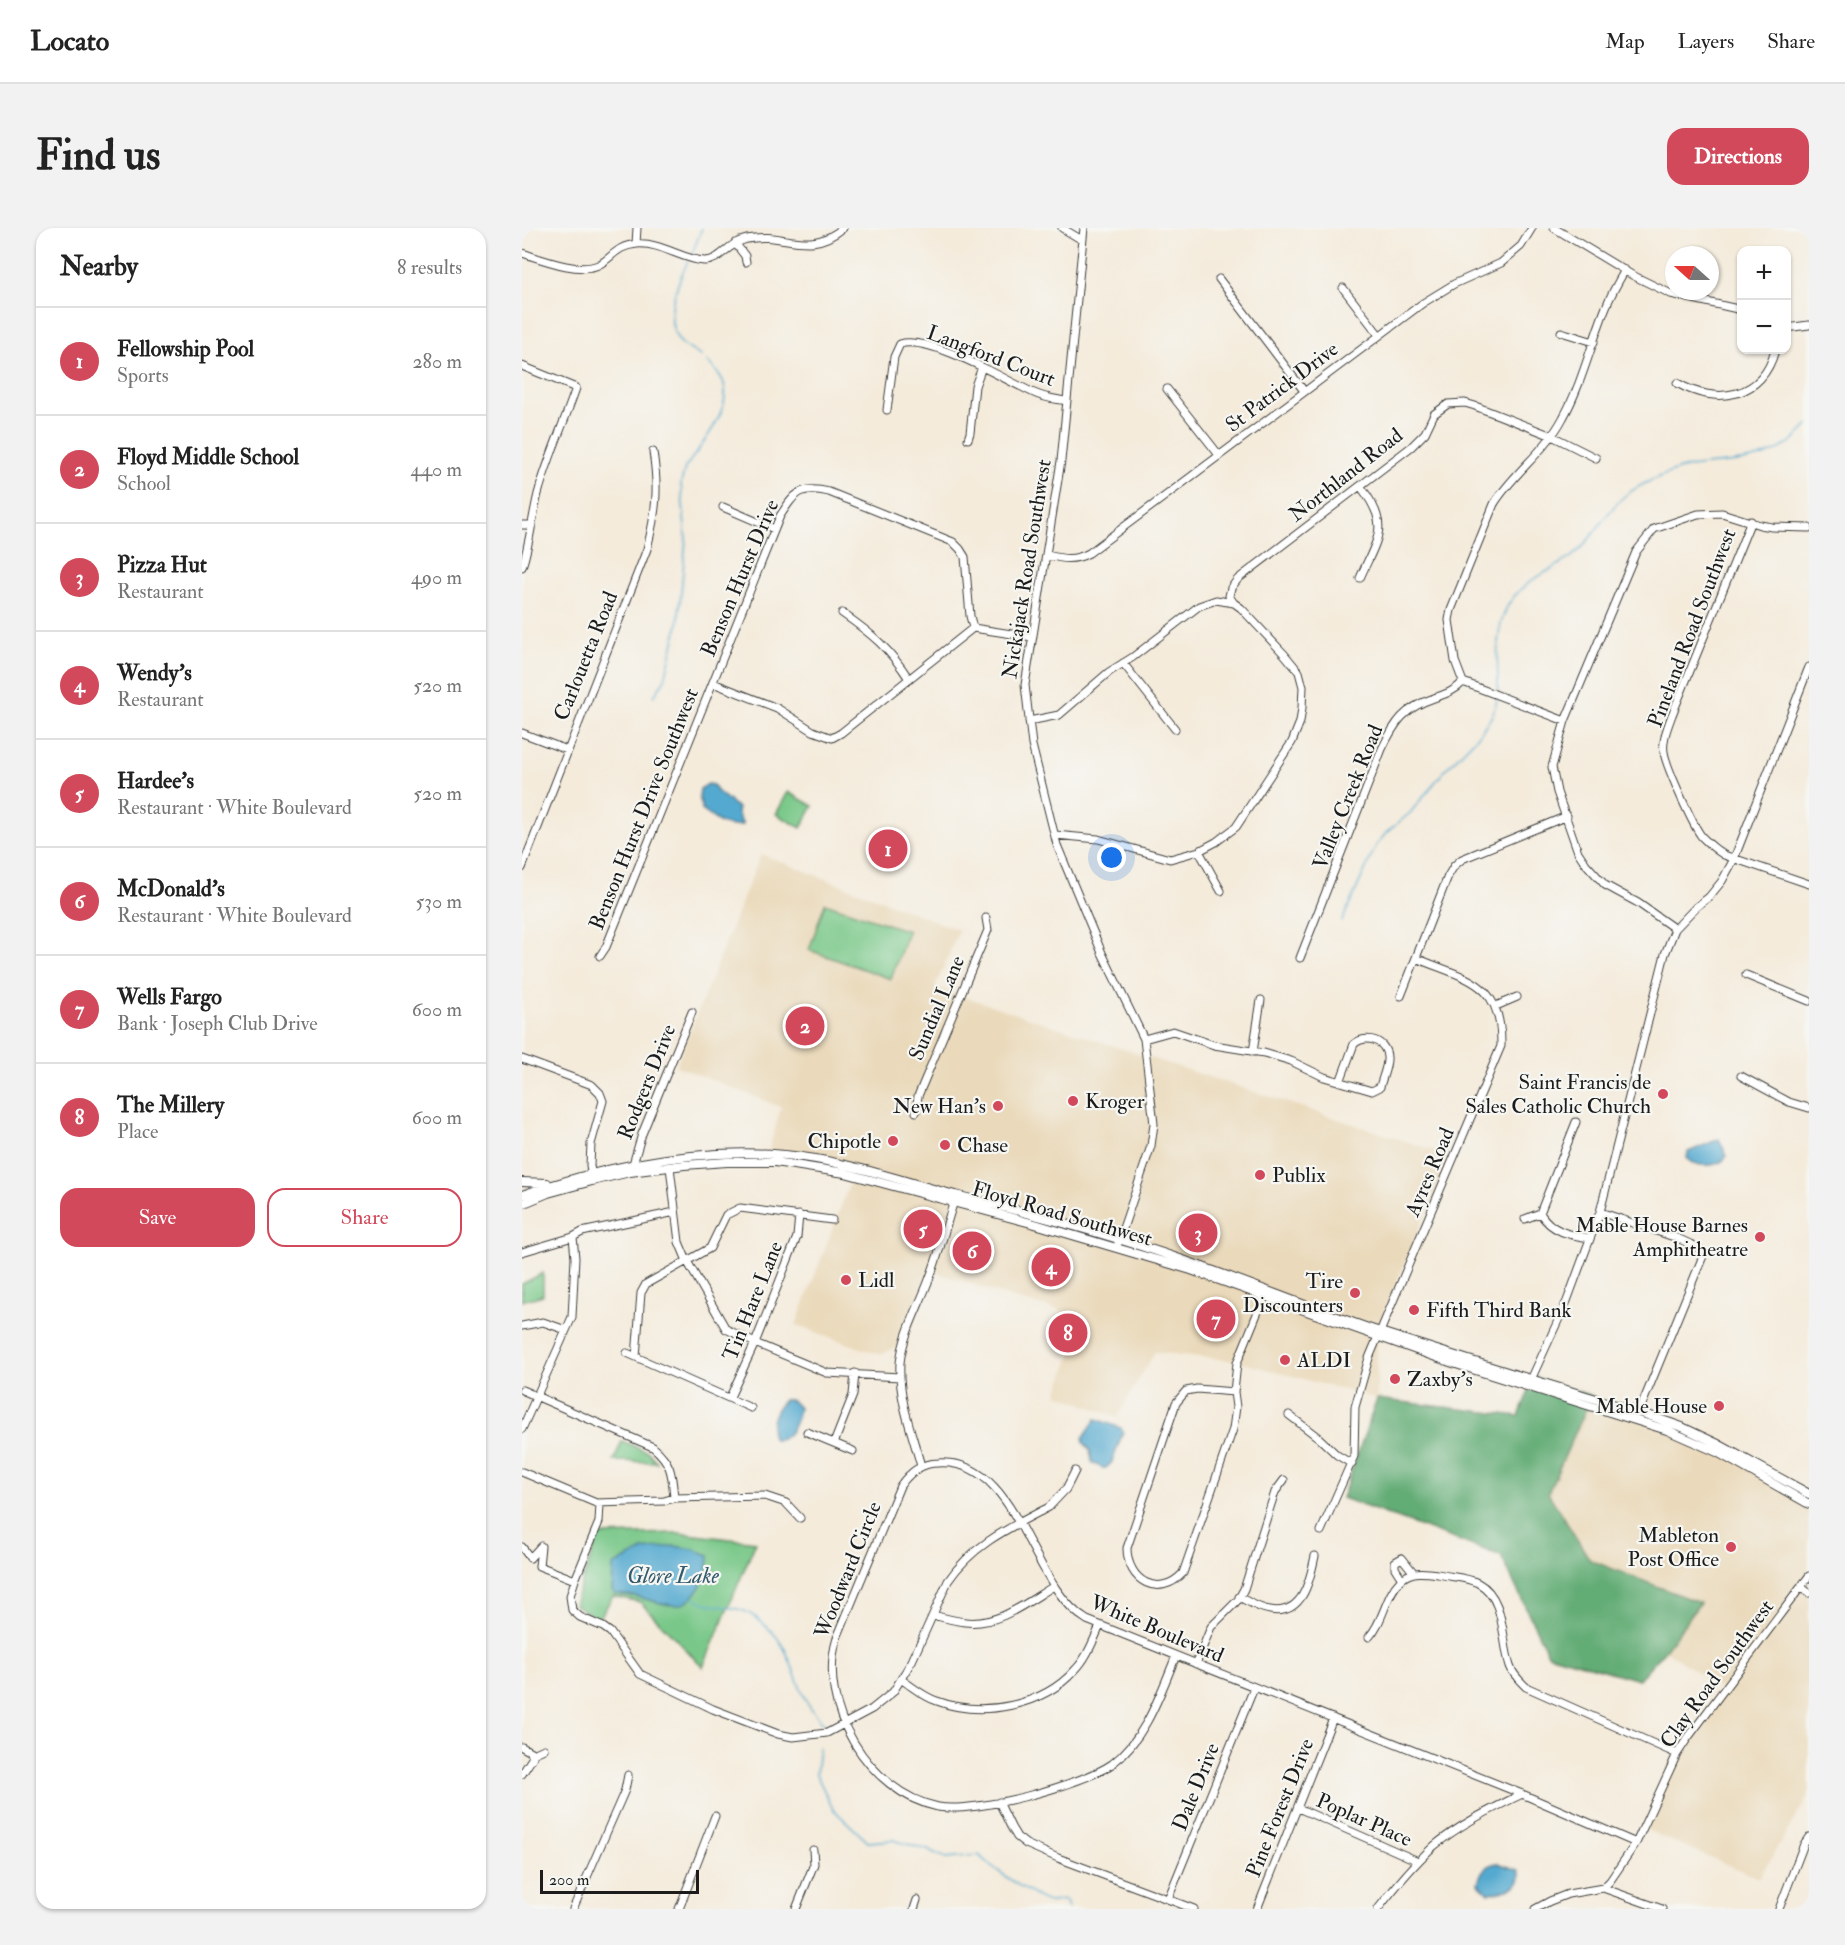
<!DOCTYPE html>
<html lang="en">
<head>
<meta charset="utf-8">
<style>
	:root { --surface:#fff; --page:#f2f2f2; --text:#222; --muted:#767676; --line:#e0e0e0; --accent:#d1495b }
	body { margin:0; font-family:"IM FELL Double Pica",serif; background:var(--page); color:var(--text) }
	.controls { position:absolute; right:18px; top:18px; display:grid; overflow:hidden; border-radius:12px; box-shadow:0 2px 4px #0004 }
	.controls button { width:54px; height:54px; display:grid; place-items:center; padding:0; border:0; border-bottom:2px solid var(--line); background:var(--surface); color:var(--text); font:30px sans-serif }
	.compass { position:absolute; left:1143px; top:18px; width:54px; height:54px; border-radius:50%; background:var(--surface); box-shadow:0 2px 4px #0004; rotate:291deg }
	.scale { position:absolute; left:18px; bottom:15px; width:159px; box-sizing:border-box; padding-left:6px; border:3px solid #1c1c1c; border-top:0; font-size:16px; line-height:21px; white-space:nowrap; color:#1c1c1c; -webkit-text-stroke:4px #f6f6f2; paint-order:stroke }
	.you { position:absolute; left:590px; top:630px; width:21px; height:21px; margin:-15px; border:4px solid #fff; border-radius:50%; background:#1a73e8; box-shadow:0 0 0 9px #1a73e833 }
	.badge { display:grid; place-items:center; width:39px; height:39px; border-radius:50%; background:var(--accent); color:#fff; font-size:20px; font-weight:700 }
	.pin { position:absolute; translate:-50% -50%; border:3px solid #fff; box-shadow:0 2px 6px #0006 }
	.list { margin:0; padding:0; list-style:none }
	h2 { display:flex; justify-content:space-between; align-items:center; height:78px; margin:0; padding:0 24px; font-size:26px }
	h2 small { font-size:20px; font-weight:400; color:var(--muted) }
	.list li { display:grid; grid-template-columns:39px 1fr auto; gap:18px; align-items:center; box-sizing:border-box; height:108px; padding:0 24px; border-top:2px solid var(--line) }
	.list b { display:block; font-size:22px; white-space:nowrap }
	.list p { margin:0; font-size:20px; white-space:nowrap; color:var(--muted) }
	.list em { font-size:20px; font-style:normal; color:var(--muted) }
	.actions { display:flex; gap:12px; padding:18px 24px }
	.actions a { flex:1; padding:14px 0; border:2px solid var(--accent); border-radius:18px; text-align:center; font-size:21px; color:var(--accent) }
	.actions .main { background:var(--accent); color:#fff }
	.map { position:relative; flex:none; width:1287px; height:1681px; overflow:hidden; border-radius:18px }
	header { display:flex; align-items:center; gap:36px; box-sizing:border-box; height:84px; padding:0 30px; background:var(--surface); border-bottom:2px solid var(--line) }
	header strong { font-size:28px }
	nav { display:flex; gap:33px; margin-inline-start:auto; font-size:21px }
	.intro { display:flex; align-items:center; justify-content:space-between; box-sizing:border-box; height:144px; padding:0 36px }
	h1 { margin:0; font-size:42px }
	.button { padding:15px 27px; border-radius:18px; background:var(--accent); color:#fff; font-size:21px; font-weight:700 }
	main { display:flex; gap:36px; padding:0 36px }
	aside { flex:1; background:var(--surface); border-radius:18px; box-shadow:0 2px 4px #0004 }
	.map>svg:first-child { display:block }
	.built { fill:#ead9ba }
	.green { fill:#79c889; stroke:#4a7252; stroke-width:1.5 }
	.forest { fill:#62ac75; stroke:#3f6448; stroke-width:1.5 }
	.water { fill:#52a9cf; stroke:#376276; stroke-width:1.5 }
	.lines { fill:none; stroke-linecap:round; stroke-linejoin:round }
	.stream { stroke:#52a9cf; stroke-width:1.5 }
	.minor-casing { stroke:#3c3b39; stroke-width:9 }
	.major-casing { stroke:#3c3b39; stroke-width:10 }
	.minor { stroke:#fff; stroke-width:7 }
	.major { stroke:#fff; stroke-width:8 }
	.poi-dot { fill:#d1495b; stroke:#f6f6f2; stroke-width:2 }
	.labels { text-anchor:middle; dominant-baseline:central; stroke-width:4.5; stroke-linejoin:round; paint-order:stroke }
	.street-label { font-size:21px; fill:#1c1c1c; stroke:#f6f6f2 }
	.poi-label { font-size:21px; fill:#1c1c1c; stroke:#f6f6f2; text-anchor:end }
	.water-label { font-size:22px; font-style:italic; fill:#345b6d; stroke:#f6f6f2 }
</style>
</head>
<body>
<header>
<strong>Locato</strong>
<nav><a>Map</a><a>Layers</a><a>Share</a></nav>
</header>
<div class="intro"><h1>Find us</h1><a class="button">Directions</a></div>
<main>
<aside>
<h2>Nearby<small>8 results</small></h2>
<ul class="list">
<li><span class="badge">1</span><div><b>Fellowship Pool</b><p>Sports</p></div><em>280 m</em></li>
<li><span class="badge">2</span><div><b>Floyd Middle School</b><p>School</p></div><em>440 m</em></li>
<li><span class="badge">3</span><div><b>Pizza Hut</b><p>Restaurant</p></div><em>490 m</em></li>
<li><span class="badge">4</span><div><b>Wendy's</b><p>Restaurant</p></div><em>520 m</em></li>
<li><span class="badge">5</span><div><b>Hardee's</b><p>Restaurant · White Boulevard</p></div><em>520 m</em></li>
<li><span class="badge">6</span><div><b>McDonald's</b><p>Restaurant · White Boulevard</p></div><em>530 m</em></li>
<li><span class="badge">7</span><div><b>Wells Fargo</b><p>Bank · Joseph Club Drive</p></div><em>600 m</em></li>
<li><span class="badge">8</span><div><b>The Millery</b><p>Place</p></div><em>600 m</em></li>
</ul>
<div class="actions"><a class="main">Save</a><a>Share</a></div>
</aside>
<div class="map">
<svg width="1287" height="1681" viewBox="0 0 1287 1681">
	<rect width="100%" height="100%" fill="#f6f6f2"/>
	<filter id="ink" filterUnits="userSpaceOnUse"><feTurbulence type="fractalNoise" baseFrequency=".0167" numOctaves="2"/><feDisplacementMap in="SourceGraphic" scale="12" xChannelSelector="R" yChannelSelector="G"/><feConvolveMatrix kernelMatrix="1 2 1 2 8 2 1 2 1" color-interpolation-filters="sRGB"/></filter>
	<filter id="wash" filterUnits="userSpaceOnUse"><feTurbulence type="fractalNoise" baseFrequency=".008" numOctaves="4" result="noise"/><feDisplacementMap in="SourceGraphic" scale="24" xChannelSelector="R" yChannelSelector="G"/><feGaussianBlur stdDeviation="1.35" result="paint"/><feColorMatrix in="noise" values="0 0 0 0 0 0 0 0 0 0 0 0 0 0 0 0 0 1.4 0 .05"/><feComposite in="paint" operator="in"/></filter>
	<g filter="url(#wash)">
		<rect width="100%" height="100%" fill="#f4ebdb"/>
		<!-- built -->
		<path class="built" d="M 239,626 L 437,702 L 413,759 L 928,928 L 855,1101 L 855,1171 L 714,1133 L 633,1124 L 595,1189 L 535,1166 L 563,1089 L 494,1071 L 413,1044 L 382,1116 L 358,1127 L 274,1097 L 333,941 L 247,922 L 259,879 L 154,838 Z
			M 1070,1168 L 1188,1212 L 1287,1267 L 1287,1567 L 1237,1650 L 1124,1602 L 1151,1525 L 1180,1499 L 1201,1463 L 1143,1422 L 1178,1375 L 1068,1332 L 1026,1265 Z"/>
		<!-- green -->
		<path class="green" d="M 266,564 L 291,578 L 279,600 L 254,586 Z
			M 303,675 L 386,703 L 369,751 L 287,722 Z
			M 21,1045 L 21,1067 L 0,1073 L 0,1056 Z
			M 100,1213 L 126,1224 L 135,1234 L 92,1233 Z
			M 156,1305 L 234,1314 L 181,1439 L 118,1374 L 91,1368 L 76,1392 L 52,1376 L 77,1307 Z"/>
		<!-- forest -->
		<path class="forest" d="M 1012,1149 L 1070,1168 L 1026,1265 L 1068,1332 L 1178,1375 L 1143,1422 L 1116,1452 L 1026,1426 L 979,1328 L 820,1270 L 855,1171 L 997,1188 Z"/>
		<!-- water -->
		<path class="water" d="M 186,556 L 191,557 L 195,563 L 216,580 L 215,585 L 221,597 L 208,598 L 198,595 L 180,582 L 177,569 L 178,561 Z
			M 1197,911 L 1205,928 C 1197,940 1174,940 1165,930 L 1166,924 Z
			M 262,1172 C 270,1171 272,1174 277,1180 C 275,1193 268,1214 252,1212 C 245,1199 252,1182 262,1172 Z
			M 574,1191 L 599,1200 L 601,1204 L 590,1234 L 584,1240 L 580,1240 L 570,1234 L 568,1222 L 562,1215 L 561,1210 Z
			M 152,1318 L 171,1321 L 187,1327 C 187,1339 184,1349 178,1359 C 162,1388 142,1375 116,1369 C 108,1367 101,1367 93,1366 L 90,1362 L 91,1338 L 121,1322 Z
			M 975,1635 L 997,1642 C 1003,1661 981,1664 966,1665 L 956,1655 C 959,1644 962,1637 975,1635 Z"/>
		<g class="lines">
			<!-- stream -->
			<path class="stream" d="M 170,26 L 180,0
				M 166,33 C 155,56 139,92 159,115 C 165,120 172,124 179,128
				M 976,464 C 976,435 972,406 985,379 C 1000,351 1030,344 1053,326 C 1073,309 1085,281 1104,267 C 1118,256 1136,249 1153,243 C 1163,239 1174,238 1184,237 C 1226,233 1259,231 1287,196
				M 132,468 L 143,451 L 156,397 L 164,311 L 159,255 L 163,240 C 177,220 210,182 202,156 C 200,147 191,140 185,133
				M 820,693 L 854,618 L 864,605 L 888,585 L 923,542 L 956,508 L 970,488 L 976,469
				M 172,1370 C 190,1382 215,1375 233,1389 C 272,1418 265,1436 285,1474 C 290,1483 298,1491 305,1499
				M 297,1520 L 294,1546 L 311,1581 L 346,1614 L 371,1612 L 406,1622 L 424,1630 L 457,1627 C 463,1635 518,1674 528,1674 C 533,1674 538,1672 543,1672 L 547,1681"/>
		</g>
	</g>
	<g filter="url(#ink)">
		<g class="lines">
			<!-- minor casing -->
			<g class="minor-casing">
				<path id="minor" d="M 540,0 L 560,12
					M 562,0 L 539,233 L 503,457 L 510,517 L 535,617 L 580,725 L 622,811 L 632,896 L 629,918 L 596,1015
					M 1032,0 L 1110,47 L 1149,66 L 1220,82
					M 213,15 L 223,28 L 224,34
					M 114,16 L 115,0
					M 0,25 C 19,31 57,46 76,37 C 91,30 93,18 115,16 C 138,14 159,31 182,33 C 198,34 205,15 225,11 C 262,3 286,29 321,0
					M 697,51 L 782,163
					M 821,60 L 857,107
					M 1264,100 L 1287,97
					M 1039,104 L 1072,114
					M 0,138 L 54,160 C 42,195 26,230 16,266 C 10,290 8,315 0,339
					M 1155,155 C 1195,178 1241,170 1253,122
					M 645,161 L 697,227
					M 365,182 L 372,129 L 378,116 C 409,107 483,152 512,165 C 522,170 533,171 544,173
					M 446,211 L 448,205 L 453,158 L 460,139
					M 201,279 L 252,301
					M 1229,293 L 1150,487 C 1146,498 1140,512 1142,524 C 1144,538 1171,598 1180,609 C 1187,616 1194,622 1202,627 L 1287,656
					M 0,297 L 10,297
					M 525,327 C 541,331 552,333 567,325 L 901,75 L 932,56 L 979,35 L 999,18 L 1010,0
					M 838,350 C 856,309 869,298 839,259
					M 712,375 L 707,368 L 709,360 L 716,351 L 889,219 L 903,205 L 912,186 L 926,176 L 943,175 L 953,178 L 1030,208 L 1074,230
					M 320,385 C 349,405 368,421 387,451
					M 601,435 L 653,501
					M 941,454 L 933,433 L 927,392 L 929,382 L 972,276 C 992,244 1023,224 1041,190 C 1060,156 1069,116 1084,79 C 1089,66 1096,54 1103,42
					M 941,454 L 1043,493
					M 191,455 L 255,480 L 291,503 L 310,510 L 319,505 L 451,400 L 510,409
					M 507,493 L 537,487 L 587,444 L 611,429 L 677,378 L 694,372 L 712,375 L 719,380 L 763,427 L 777,444 L 781,459 L 780,480 L 778,494 L 770,514 L 714,599 L 694,614 L 677,623 L 648,631 L 576,611 L 533,607
					M 0,505 L 45,522
					M 677,623 L 699,663
					M 0,640 L 125,321 C 134,284 137,262 131,224
					M 1153,701 L 1116,675 L 1083,657 L 1064,636 L 1056,624 L 1035,564 L 1030,539 L 1043,493 L 1114,324 L 1132,301 L 1176,286 L 1200,285 L 1238,297 L 1250,299 L 1287,300
					M 78,728 L 84,719 L 258,288 C 273,265 278,257 307,264 L 431,314 L 438,321 L 443,329 L 448,388 L 451,400
					M 778,730 L 860,521 C 873,494 882,480 912,470 C 923,466 933,463 941,454
					M 1224,747 L 1287,773
					M 879,768 L 926,648 L 932,638 L 940,631 L 1045,588
					M 974,778 L 995,769
					M 622,811 L 651,803 L 692,817 L 742,825 L 769,833 L 802,849 L 850,863 L 858,859 C 860,850 866,838 865,829 C 864,812 844,806 832,816 L 818,854
					M 731,824 L 739,772
					M 0,831 L 70,857 L 78,865 L 81,873 L 69,916 L 68,937 L 70,951
					M 1219,848 L 1267,874 L 1287,880
					M 394,884 L 396,868 L 466,702 L 464,690
					M 1054,894 L 1018,985 C 1030,1004 1047,1007 1068,1010
					M 111,936 L 120,906 L 170,784
					M 148,939 L 157,1014 L 165,1033 L 204,1101 L 233,1115 L 305,1145 L 378,1149
					M 1078,984 L 1155,1010 L 1177,1020 L 1181,1028 L 1117,1184
					M 1003,991 L 1018,985
					M 0,1024 L 51,1009 L 60,1004 L 153,984
					M 0,1098 L 21,1094 L 44,1102
					M 105,1125 L 229,1180
					M 114,1129 L 119,1065 L 124,1056 L 188,1020 L 204,987 L 218,980 L 310,992
					M 1007,1156 L 1045,1073 L 1078,984 L 1143,726 L 1153,701 L 1174,679 L 1187,669 L 1200,653 L 1212,631 L 1287,439
					M 675,1161 L 712,1164 L 714,1179 L 711,1201 L 661,1345 C 637,1371 605,1353 605,1320 L 654,1175 L 664,1163 Z
					M 0,1162 L 131,1219 C 150,1235 150,1246 152,1270
					M 712,1164 L 715,1135 L 742,1069
					M 208,1169 L 233,1115 L 275,1009 L 277,987
					M 767,1187 L 797,1210 L 815,1227 L 830,1236
					M 0,1201 L 50,1089 L 53,1030 L 51,1009
					M 285,1204 L 331,1223
					M 312,1215 L 331,1167 L 333,1145
					M 399,1238 C 390,1205 376,1170 378,1135 C 381,1105 398,1077 408,1049 C 418,1024 424,996 433,970
					M 0,1244 L 74,1275 L 142,1273 L 152,1270 L 243,1268 L 264,1275 L 278,1290
					M 78,1276 L 77,1294 L 53,1352 L 48,1368 L 50,1382 L 58,1389 L 81,1399 L 88,1404 L 118,1446 L 191,1481 L 256,1506 L 271,1509 L 305,1505 L 350,1481 L 371,1464 L 390,1433 L 426,1353 C 451,1316 489,1299 527,1279 L 544,1261 L 553,1243
					M 799,1303 L 832,1228 L 833,1179 L 847,1130 L 979,818 C 980,752 945,752 894,730
					M 0,1319 L 8,1330 L 19,1318 L 17,1338 L 53,1352
					M 880,1351 L 873,1340 L 873,1334 L 880,1330 L 892,1345
					M 1279,1359 L 1287,1365
					M 717,1369 C 727,1374 738,1381 748,1382 C 781,1388 788,1352 793,1328
					M 411,1387 C 422,1390 433,1393 443,1394 C 477,1398 505,1374 532,1358
					M 847,1409 C 862,1393 863,1368 878,1353 C 888,1342 902,1344 916,1346 C 928,1349 945,1349 956,1355 C 984,1370 979,1411 988,1438 C 991,1447 998,1453 1004,1459 L 1155,1526
					M 654,1428 C 638,1466 624,1510 590,1536 C 560,1557 452,1586 416,1579 C 347,1565 294,1477 315,1410 L 378,1258 C 387,1245 399,1235 416,1235 C 498,1230 506,1357 565,1392 L 1000,1566 L 1114,1615
					M 674,1436 L 689,1399 L 716,1372 L 722,1361 L 753,1264 L 762,1252
					M 380,1452 C 391,1459 402,1469 415,1473 C 460,1490 521,1478 553,1442 C 565,1430 571,1413 578,1398
					M 0,1519 L 9,1524 L 11,1529 L 0,1546
					M 11,1526 L 22,1521
					M 477,1574 L 489,1599 L 495,1609 L 504,1616 L 536,1630 L 672,1681
					M 776,1580 L 896,1633
					M 1081,1660 L 1140,1681
					M 646,1671 L 732,1460
					M 51,1681 L 103,1562 L 106,1547
					M 157,1681 L 193,1588
					M 274,1681 L 292,1636 L 291,1622
					M 392,1681 L 395,1672
					M 735,1681 L 811,1490
					M 856,1681 C 873,1659 891,1637 912,1618 C 938,1596 970,1581 1000,1566
					M 1013,1681 L 1028,1673 L 1046,1666 L 1081,1660 L 1088,1653 L 1114,1615 L 1155,1526 L 1165,1511 L 1287,1348
					M 1257,1681 L 1282,1616 L 1287,1609"/>
			</g>
			<!-- major casing -->
			<g class="major-casing">
				<path id="major" d="M 0,954 L 25,955
					M 0,967 C 83,938 174,919 263,927 C 321,932 377,952 433,967 C 508,985 585,1006 658,1031 C 722,1053 785,1079 849,1101 C 938,1130 1027,1157 1117,1184 L 1160,1199 L 1194,1215 L 1287,1266
					M 0,976 L 26,965 L 70,953 L 108,944 L 162,937 L 205,934 L 253,934 L 323,945 L 513,996 L 669,1042 L 931,1135 L 1145,1202 L 1195,1224 L 1287,1276"/>
			</g>
			<!-- minor -->
			<use href="#minor" class="minor"/>
			<!-- major -->
			<use href="#major" class="major"/>
		</g>
	</g>
	<!-- markers -->
	<g class="poi-dot">
		<circle cx="1141" cy="866" r="6"/>
		<circle cx="551" cy="873" r="6"/>
		<circle cx="476" cy="878" r="6"/>
		<circle cx="371" cy="913" r="6"/>
		<circle cx="423" cy="917" r="6"/>
		<circle cx="738" cy="947" r="6"/>
		<circle cx="1238" cy="1009" r="6"/>
		<circle cx="324" cy="1052" r="6"/>
		<circle cx="833" cy="1065" r="6"/>
		<circle cx="892" cy="1082" r="6"/>
		<circle cx="763" cy="1132" r="6"/>
		<circle cx="873" cy="1151" r="6"/>
		<circle cx="1197" cy="1178" r="6"/>
		<circle cx="1209" cy="1319" r="6"/>
	</g>
	<g class="labels">
		<!-- street labels -->
		<g class="street-label">
			<text transform="translate(469 128) rotate(21)">Langford Court</text>
			<text transform="translate(760 159) rotate(-37)">St Patrick Drive</text>
			<text transform="translate(824 247) rotate(-38)">Northland Road</text>
			<text transform="translate(505 341) rotate(-81)">Nickajack Road Southwest</text>
			<text transform="translate(218 350) rotate(-67)">Benson Hurst Drive</text>
			<text transform="translate(1170 400) rotate(-69)">Pineland Road Southwest</text>
			<text transform="translate(64 428) rotate(-68)">Carlouetta Road</text>
			<text transform="translate(826 569) rotate(-68)">Valley Creek Road</text>
			<text transform="translate(122 581) rotate(-68)">Benson Hurst Drive Southwest</text>
			<text transform="translate(415 780) rotate(-67)">Sundial Lane</text>
			<text transform="translate(125 854) rotate(-68)">Rodgers Drive</text>
			<text transform="translate(908 944) rotate(-67)">Ayres Road</text>
			<text transform="translate(540 986) rotate(16)">Floyd Road Southwest</text>
			<text transform="translate(231 1073) rotate(-68)">Tin Hare Lane</text>
			<text transform="translate(326 1342) rotate(-68)">Woodward Circle</text>
			<text transform="translate(635 1401) rotate(23)">White Boulevard</text>
			<text transform="translate(1195 1446) rotate(-54)">Clay Road Southwest</text>
			<text transform="translate(674 1559) rotate(-68)">Dale Drive</text>
			<text transform="translate(758 1580) rotate(-68)">Pine Forest Drive</text>
			<text transform="translate(842 1592) rotate(24)">Poplar Place</text>
		</g>
		<!-- poi labels -->
		<g class="poi-label">
			<text x="1129" y="854">Saint Francis de<tspan x="1129" dy="24">Sales Catholic Church</tspan></text>
			<text x="563" y="873" text-anchor="start">Kroger</text>
			<text x="464" y="878">New Han's</text>
			<text x="359" y="913">Chipotle</text>
			<text x="435" y="917" text-anchor="start">Chase</text>
			<text x="750" y="947" text-anchor="start">Publix</text>
			<text x="1226" y="997">Mable House Barnes<tspan x="1226" dy="24">Amphitheatre</tspan></text>
			<text x="336" y="1052" text-anchor="start">Lidl</text>
			<text x="821" y="1053">Tire<tspan x="821" dy="24">Discounters</tspan></text>
			<text x="904" y="1082" text-anchor="start">Fifth Third Bank</text>
			<text x="775" y="1132" text-anchor="start">ALDI</text>
			<text x="885" y="1151" text-anchor="start">Zaxby's</text>
			<text x="1185" y="1178">Mable House</text>
			<text x="1197" y="1307">Mableton<tspan x="1197" dy="24">Post Office</tspan></text>
		</g>
		<!-- water labels -->
		<g class="water-label">
			<text x="151" y="1348">Glore Lake</text>
		</g>
	</g>
</svg>
<div class="controls">
<button>+</button>
<button>−</button>
</div>
<svg class="compass" viewBox="-18 -18 36 36"><path d="M0-13l5 13h-10z" fill="#e53935"/><path d="M0 13l5-13h-10z" fill="#767676"/></svg>
<div class="scale">200 m</div>
<div class="you"></div>
<div class="pin badge" style="left:366px;top:621px">1</div>
<div class="pin badge" style="left:283px;top:798px">2</div>
<div class="pin badge" style="left:676px;top:1005px">3</div>
<div class="pin badge" style="left:529px;top:1039px">4</div>
<div class="pin badge" style="left:401px;top:1001px">5</div>
<div class="pin badge" style="left:450px;top:1023px">6</div>
<div class="pin badge" style="left:694px;top:1091px">7</div>
<div class="pin badge" style="left:546px;top:1105px">8</div>
</div>
</main>
</body>
</html>
